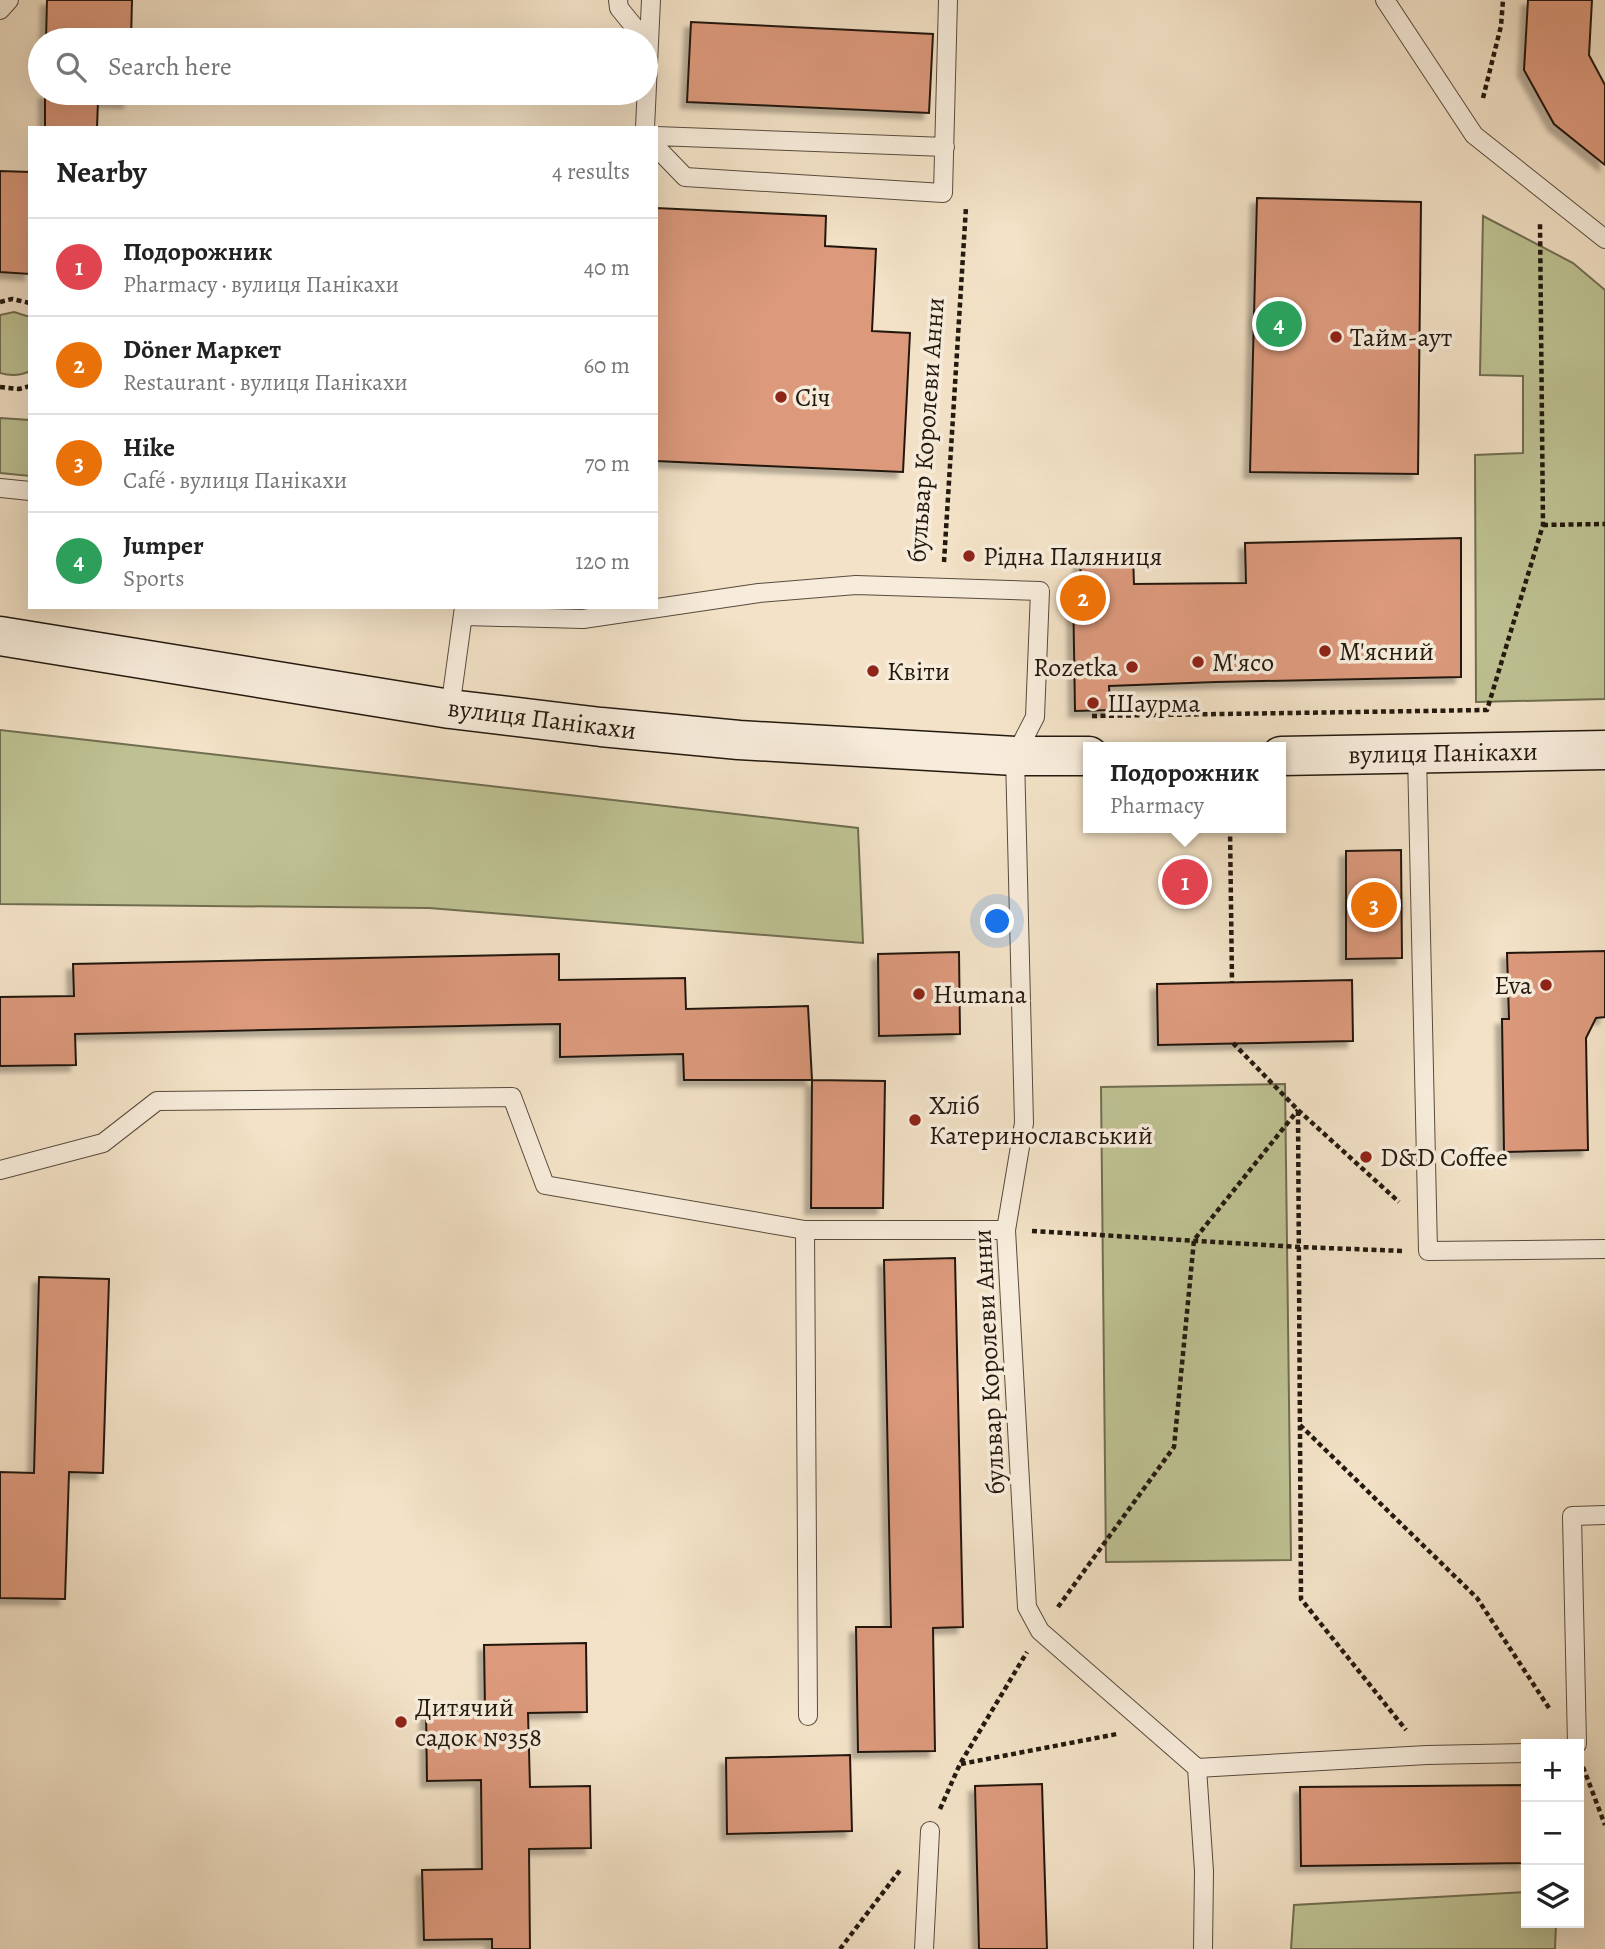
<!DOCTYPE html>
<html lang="en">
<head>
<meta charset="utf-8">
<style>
	:root { --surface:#fff; --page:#f6f6f6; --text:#222; --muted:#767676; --line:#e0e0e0; --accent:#8f2418 }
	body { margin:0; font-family:Alegreya,serif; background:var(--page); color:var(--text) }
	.controls { position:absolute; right:21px; bottom:21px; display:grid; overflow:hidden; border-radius:0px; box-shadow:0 7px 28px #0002 }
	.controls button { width:63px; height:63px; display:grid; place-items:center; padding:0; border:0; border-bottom:2px solid var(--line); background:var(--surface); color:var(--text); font:35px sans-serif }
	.you { position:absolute; left:998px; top:922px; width:24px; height:24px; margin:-18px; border:5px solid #fff; border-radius:50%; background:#1a73e8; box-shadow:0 0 0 10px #1a73e833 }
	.badge { display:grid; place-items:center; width:46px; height:46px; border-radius:50%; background:var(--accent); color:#fff; font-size:23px; font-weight:700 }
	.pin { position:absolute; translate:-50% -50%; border:4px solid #fff; box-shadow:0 2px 7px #0006 }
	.popup { position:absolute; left:1083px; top:742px; width:203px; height:91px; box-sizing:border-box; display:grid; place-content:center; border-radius:0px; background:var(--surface); filter:drop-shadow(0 2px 5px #0005); font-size:23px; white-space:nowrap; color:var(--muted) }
	.popup b { font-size:26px; color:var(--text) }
	.popup::after { content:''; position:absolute; left:50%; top:100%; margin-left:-14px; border:14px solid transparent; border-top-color:var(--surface) }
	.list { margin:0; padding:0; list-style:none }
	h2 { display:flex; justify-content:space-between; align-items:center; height:91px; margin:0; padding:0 28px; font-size:30px }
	h2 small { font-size:23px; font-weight:400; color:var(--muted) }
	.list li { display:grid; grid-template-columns:46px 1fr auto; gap:21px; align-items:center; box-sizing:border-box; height:98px; padding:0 28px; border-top:2px solid var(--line) }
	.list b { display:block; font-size:26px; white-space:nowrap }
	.list p { margin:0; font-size:23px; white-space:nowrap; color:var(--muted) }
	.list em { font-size:23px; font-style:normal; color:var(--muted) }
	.icon { flex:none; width:38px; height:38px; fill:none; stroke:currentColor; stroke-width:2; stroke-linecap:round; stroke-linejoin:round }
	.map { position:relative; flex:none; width:1605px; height:1949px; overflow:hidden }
	.search { position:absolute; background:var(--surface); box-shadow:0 7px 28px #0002; left:28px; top:28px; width:630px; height:77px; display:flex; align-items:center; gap:18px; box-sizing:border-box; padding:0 24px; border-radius:38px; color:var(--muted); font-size:26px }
	.panel { position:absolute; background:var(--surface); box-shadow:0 7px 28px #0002; left:28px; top:126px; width:630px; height:483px; border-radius:0px }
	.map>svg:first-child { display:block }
	.green { fill:#bec293; stroke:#706e51; stroke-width:2 }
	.building { fill:#dc997c; stroke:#23190f; stroke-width:2; filter:url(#shadow) }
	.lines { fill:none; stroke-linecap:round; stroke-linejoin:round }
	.lane-casing { stroke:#574b3d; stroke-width:20 }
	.secondary-casing { stroke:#23190f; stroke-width:41 }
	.path { stroke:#23190f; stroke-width:4.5; stroke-dasharray:5 3.5; stroke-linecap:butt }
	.lane { stroke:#f7ecdb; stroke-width:18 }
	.secondary { stroke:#f7ecdb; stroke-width:38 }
	.poi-dot { fill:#8f2418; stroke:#f7ecdb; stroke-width:2.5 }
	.labels { text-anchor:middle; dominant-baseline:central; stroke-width:7; stroke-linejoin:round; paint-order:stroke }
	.poi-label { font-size:26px; fill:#23190f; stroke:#f7ecdb; text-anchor:start }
	.street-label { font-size:26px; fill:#23190f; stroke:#f7ecdb }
</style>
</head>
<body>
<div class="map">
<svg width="1605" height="1949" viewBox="0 0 1605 1949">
	<defs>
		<filter id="shadow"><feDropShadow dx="-6" dy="6" stdDeviation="2" flood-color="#0004"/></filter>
	</defs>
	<rect width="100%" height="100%" fill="#f3e2c7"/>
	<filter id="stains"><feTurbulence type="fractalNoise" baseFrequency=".00286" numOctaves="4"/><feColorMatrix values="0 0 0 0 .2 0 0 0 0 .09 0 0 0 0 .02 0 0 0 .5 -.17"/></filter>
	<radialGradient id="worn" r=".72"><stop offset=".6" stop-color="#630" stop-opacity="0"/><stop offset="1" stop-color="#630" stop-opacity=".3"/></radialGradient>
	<!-- green -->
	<path class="green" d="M 1483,216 L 1573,263 L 1605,290 L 1605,699 L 1476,702 L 1475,455 L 1523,453 L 1523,376 L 1480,375 Z
		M 14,312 L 30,317 L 30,371 C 20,376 10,376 0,373 L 0,315 Z
		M 0,418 L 30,420 L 30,476 L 0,473 Z
		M 0,730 L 858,828 L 863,943 L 429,908 L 0,904 Z
		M 1285,1084 L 1291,1560 L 1106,1562 L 1101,1087 Z
		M 1526,1892 L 1526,1923 L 1556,1923 L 1555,1949 L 1291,1949 L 1294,1905 Z"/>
	<!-- building -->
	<path class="building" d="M 47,0 L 132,0 L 131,40 L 46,40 Z
		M 1528,0 L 1592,0 L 1589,55 L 1605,85 L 1605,165 L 1554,124 L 1524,70 Z
		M 691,22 L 933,34 L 929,113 L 687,102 Z
		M 45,93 L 129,93 L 129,102 L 98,101 L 97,128 L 45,128 Z
		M 0,171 L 30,172 L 30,274 L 0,272 Z
		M 1257,198 L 1421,202 L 1418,474 L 1250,472 Z
		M 656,208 L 826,216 L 825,246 L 876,249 L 872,331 L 910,333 L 903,472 L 656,461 Z
		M 1461,538 L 1461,677 L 1216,682 L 1109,686 L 1110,710 L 1075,711 L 1073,586 L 1081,586 L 1080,557 L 1133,556 L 1134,584 L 1246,583 L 1245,543 Z
		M 1401,850 L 1402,958 L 1346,959 L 1346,851 Z
		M 1605,951 L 1605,1017 L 1596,1018 L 1586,1038 L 1588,1150 L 1504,1152 L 1502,1019 L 1509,1019 L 1507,953 Z
		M 959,952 L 960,1034 L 879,1036 L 878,954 Z
		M 559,954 L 559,980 L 685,978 L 686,1009 L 808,1006 L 812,1080 L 684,1080 L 683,1054 L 560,1057 L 560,1024 L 75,1034 L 76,1065 L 0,1066 L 0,997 L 74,996 L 73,964 Z
		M 1352,980 L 1353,1041 L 1158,1045 L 1157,984 Z
		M 812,1080 L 885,1081 L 883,1208 L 811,1208 Z
		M 955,1258 L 963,1627 L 933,1628 L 935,1751 L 858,1752 L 856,1627 L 891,1627 L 884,1260 Z
		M 39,1277 L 109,1279 L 103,1473 L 69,1472 L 65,1599 L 0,1598 L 0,1472 L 34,1473 Z
		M 586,1643 L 587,1712 L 528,1713 L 530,1787 L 590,1786 L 591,1848 L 529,1849 L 530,1949 L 492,1949 L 492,1939 L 424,1940 L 422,1870 L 482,1869 L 481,1780 L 427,1781 L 426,1711 L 485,1710 L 484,1645 Z
		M 850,1755 L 852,1831 L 727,1834 L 726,1758 Z
		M 1042,1784 L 1047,1949 L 979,1949 L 975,1786 Z
		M 1526,1785 L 1526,1863 L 1301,1866 L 1300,1787 Z"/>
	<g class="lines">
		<!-- lane casing -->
		<g class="lane-casing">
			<path id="lane" d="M 618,0 L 619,8 L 645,40
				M 1385,0 L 1474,135 L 1605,239
				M 0,10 L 9,0
				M 645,128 L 651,0
				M 656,136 L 945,147
				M 656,147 L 685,177 L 943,193 L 948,0
				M 0,488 L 30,491
				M 464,616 L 583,619 L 759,593 L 856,585 L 1040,591 L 1035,717 L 1015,756 L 1024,1123 L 1006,1230 L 1027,1607 L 1040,1631 L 1197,1768 L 1204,1871 L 1203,1949
				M 450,709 L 464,607
				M 1417,754 L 1428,1251 L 1605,1249
				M 0,1170 L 103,1143 L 157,1101 L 512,1097 L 545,1185 L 805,1230 L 1006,1230
				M 805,1230 L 808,1716
				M 1577,1744 L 1572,1516 L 1605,1515
				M 1197,1768 L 1427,1755 L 1526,1753
				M 924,1949 L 930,1831"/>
		</g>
		<!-- secondary casing -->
		<g class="secondary-casing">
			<path id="secondary" d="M 0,636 L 450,709 L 601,727 L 739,740 L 1015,756 L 1089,756
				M 1281,756 L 1605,750"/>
		</g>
		<!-- path -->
		<path class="path" d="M 1483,98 L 1501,26 L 1503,0
			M 0,302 L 12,299 L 30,303
			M 0,387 L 19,389 L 30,386
			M 1543,525 L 1605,524
			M 944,562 L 966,207
			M 1092,716 L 1487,710 L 1543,525 L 1540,223
			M 1230,828 L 1232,982
			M 1233,1043 L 1298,1110 L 1399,1202
			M 1298,1111 L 1301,1599 L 1406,1730
			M 1032,1231 L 1299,1247 L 1404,1251
			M 1300,1425 L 1477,1598 L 1549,1708
			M 1058,1607 L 1174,1447 L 1194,1240 L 1298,1110
			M 961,1764 L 1117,1734
			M 1583,1767 L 1605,1825
			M 940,1809 L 960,1764 L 1027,1652
			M 840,1949 L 901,1869"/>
		<!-- lane -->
		<use href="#lane" class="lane"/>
		<!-- secondary -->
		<use href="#secondary" class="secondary"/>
	</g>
	<!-- markers -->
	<g class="poi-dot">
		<circle cx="1336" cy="337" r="7"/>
		<circle cx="781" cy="397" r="7"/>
		<circle cx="969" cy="556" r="7"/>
		<circle cx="1325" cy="651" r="7"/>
		<circle cx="1198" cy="662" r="7"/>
		<circle cx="1132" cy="667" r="7"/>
		<circle cx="873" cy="671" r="7"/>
		<circle cx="1093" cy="703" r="7"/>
		<circle cx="1546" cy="985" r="7"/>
		<circle cx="919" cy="994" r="7"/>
		<circle cx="915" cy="1120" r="7"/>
		<circle cx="1366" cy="1157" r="7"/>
		<circle cx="401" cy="1722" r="7"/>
	</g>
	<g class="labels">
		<!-- poi labels -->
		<g class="poi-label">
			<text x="1350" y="337">Тайм-аут</text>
			<text x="795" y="397">Січ</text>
			<text x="983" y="556">Рідна Паляниця</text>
			<text x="1339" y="651">М'ясний</text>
			<text x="1212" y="662">М'ясо</text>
			<text x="1118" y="667" text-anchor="end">Rozetka</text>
			<text x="887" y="671">Квіти</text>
			<text x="1107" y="703">Шаурма</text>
			<text x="1532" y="985" text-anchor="end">Eva</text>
			<text x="933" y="994">Humana</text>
			<text x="929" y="1105">Хліб<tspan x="929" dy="30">Катеринославський</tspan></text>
			<text x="1380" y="1157">D&amp;D Coffee</text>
			<text x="415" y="1707">Дитячий<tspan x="415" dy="30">садок №358</tspan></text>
		</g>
		<!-- street labels -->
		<g class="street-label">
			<text transform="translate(926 430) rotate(-86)">бульвар Королеви Анни</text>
			<text transform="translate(542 719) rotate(7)">вулиця Панікахи</text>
			<text transform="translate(1443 753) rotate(-1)">вулиця Панікахи</text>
			<text transform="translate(989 1362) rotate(-93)">бульвар Королеви Анни</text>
		</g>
	</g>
	<rect width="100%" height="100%" filter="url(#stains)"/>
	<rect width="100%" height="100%" fill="url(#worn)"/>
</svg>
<div class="controls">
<button>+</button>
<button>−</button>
<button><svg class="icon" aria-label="layers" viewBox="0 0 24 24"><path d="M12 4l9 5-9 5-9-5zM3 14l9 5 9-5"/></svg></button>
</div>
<div class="you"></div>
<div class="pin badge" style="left:1185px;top:882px;background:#e0444e">1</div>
<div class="popup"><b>Подорожник</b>Pharmacy</div>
<div class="pin badge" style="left:1083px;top:598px;background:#e8710a">2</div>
<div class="pin badge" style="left:1374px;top:905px;background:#e8710a">3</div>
<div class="pin badge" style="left:1279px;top:324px;background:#2e9e5b">4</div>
<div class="search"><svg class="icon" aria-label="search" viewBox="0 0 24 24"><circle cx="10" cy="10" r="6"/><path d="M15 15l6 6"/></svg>Search here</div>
<section class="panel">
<h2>Nearby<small>4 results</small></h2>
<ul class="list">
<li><span class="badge" style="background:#e0444e">1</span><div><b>Подорожник</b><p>Pharmacy · вулиця Панікахи</p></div><em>40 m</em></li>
<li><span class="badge" style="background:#e8710a">2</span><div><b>Döner Маркет</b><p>Restaurant · вулиця Панікахи</p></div><em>60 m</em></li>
<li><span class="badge" style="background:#e8710a">3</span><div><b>Hike</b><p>Café · вулиця Панікахи</p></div><em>70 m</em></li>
<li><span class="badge" style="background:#2e9e5b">4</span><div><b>Jumper</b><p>Sports</p></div><em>120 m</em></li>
</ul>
</section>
</div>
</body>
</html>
